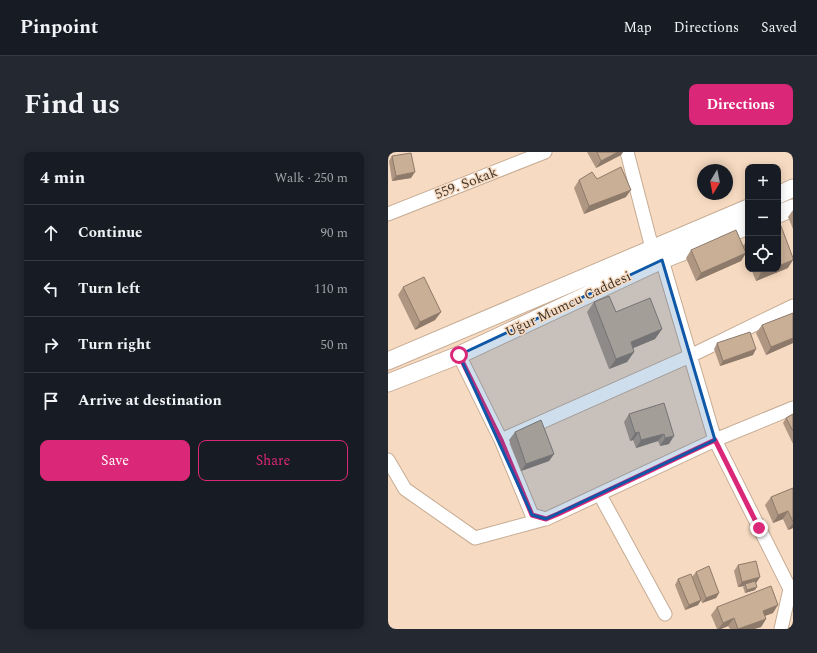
<!DOCTYPE html>
<html lang="en">
<head>
<meta charset="utf-8">
<style>
	:root { --surface:#171b24; --page:#242831; --text:#f1f3f6; --muted:#9ea1a6; --line:#363941; --accent:#db2777 }
	body { margin:0; font-family:Spectral,serif; background:var(--page); color:var(--text) }
	.controls { position:absolute; right:12px; top:12px; display:grid; overflow:hidden; border-radius:8px; box-shadow:0 2px 10px #0003 }
	.controls button { width:36px; height:36px; display:grid; place-items:center; padding:0; border:0; border-bottom:1px solid var(--line); background:var(--surface); color:var(--text); font:20px sans-serif }
	.compass { position:absolute; left:309px; top:12px; width:36px; height:36px; border-radius:50%; background:var(--surface); box-shadow:0 2px 10px #0003; rotate:190deg }
	.stop { position:absolute; width:12px; height:12px; margin:-9px; border:3px solid #db2777; border-radius:50%; background:#fff }
	.stop.end { background:#db2777; border-color:#fff; box-shadow:0 1px 4px #0008 }
	.list { margin:0; padding:0; list-style:none }
	h2 { display:flex; justify-content:space-between; align-items:center; height:52px; margin:0; padding:0 16px; font-size:17px }
	h2 small { font-size:13px; font-weight:400; color:var(--muted) }
	.list li { display:grid; grid-template-columns:26px 1fr auto; gap:12px; align-items:center; box-sizing:border-box; height:56px; padding:0 16px; border-top:1px solid var(--line) }
	.list b { display:block; font-size:15px; white-space:nowrap }
	.list em { font-size:13px; font-style:normal; color:var(--muted) }
	.actions { display:flex; gap:8px; padding:12px 16px }
	.actions a { flex:1; padding:9px 0; border:1px solid var(--accent); border-radius:8px; text-align:center; font-size:14px; color:var(--accent) }
	.actions .main { background:var(--accent); color:#fff }
	.icon { flex:none; width:22px; height:22px; fill:none; stroke:currentColor; stroke-width:2; stroke-linecap:round; stroke-linejoin:round }
	.map { position:relative; flex:none; width:405px; height:477px; overflow:hidden; border-radius:8px }
	header { display:flex; align-items:center; gap:24px; box-sizing:border-box; height:56px; padding:0 20px; background:var(--surface); border-bottom:1px solid var(--line) }
	header strong { font-size:19px }
	nav { display:flex; gap:22px; margin-inline-start:auto; font-size:14px }
	.intro { display:flex; align-items:center; justify-content:space-between; box-sizing:border-box; height:96px; padding:0 24px }
	h1 { margin:0; font-size:28px }
	.button { padding:10px 18px; border-radius:8px; background:var(--accent); color:#fff; font-size:14px; font-weight:700 }
	main { display:flex; gap:24px; padding:0 24px }
	aside { flex:1; background:var(--surface); border-radius:8px; box-shadow:0 2px 10px #0003 }
	.map>svg:first-child { display:block }
	.lines { fill:none; stroke-linecap:round; stroke-linejoin:round }
	.minor-casing { stroke:#c7ac94; stroke-width:15 }
	.tertiary-casing { stroke:#c7ac94; stroke-width:19 }
	.minor { stroke:#fff; stroke-width:13 }
	.tertiary { stroke:#fff; stroke-width:17 }
	.wall { fill:#ae9682 }
	.shaded-wall { fill:#8d7a6a }
	.building { fill:#caaf97; stroke:#8d7a6a }
	.route { stroke:#db2777; stroke-width:5 }
	.marked { fill:#0f58a7; fill-opacity:0.2; stroke:#0f58a7; stroke-width:3; stroke-linejoin:round }
	.labels { text-anchor:middle; dominant-baseline:central; stroke-width:3; stroke-linejoin:round; paint-order:stroke }
	.street-label { font-size:14px; fill:#40352b; stroke:#f6dac1 }
</style>
</head>
<body>
<header>
<strong>Pinpoint</strong>
<nav><a>Map</a><a>Directions</a><a>Saved</a></nav>
</header>
<div class="intro"><h1>Find us</h1><a class="button">Directions</a></div>
<main>
<aside>
<h2>4 min<small>Walk · 250 m</small></h2>
<ul class="list">
<li><svg class="icon" aria-label="ahead" viewBox="0 0 24 24"><path d="M12 20V5M6 11l6-6 6 6"/></svg><div><b>Continue</b></div><em>90 m</em></li>
<li><svg class="icon" aria-label="left" viewBox="0 0 24 24"><path d="M17 20v-9H6M10 6l-5 5 5 5"/></svg><div><b>Turn left</b></div><em>110 m</em></li>
<li><svg class="icon" aria-label="right" viewBox="0 0 24 24"><path d="M7 20v-9h11M14 6l5 5-5 5"/></svg><div><b>Turn right</b></div><em>50 m</em></li>
<li><svg class="icon" aria-label="arrive" viewBox="0 0 24 24"><path d="M6 21V4h12l-3 4 3 4H6"/></svg><div><b>Arrive at destination</b></div></li>
</ul>
<div class="actions"><a class="main">Save</a><a>Share</a></div>
</aside>
<div class="map">
<svg width="405" height="477" viewBox="0 0 405 477">
	<rect width="100%" height="100%" fill="#f6dac1"/>
	<g class="lines">
		<!-- minor casing -->
		<g class="minor-casing">
			<path id="minor" d="M 239,0 L 264,96
				M 0,62 L 157,0
				M 274,108 L 327,288 L 402,437 L 393,477
				M 71,203 L 113,288 L 144,363 L 158,367 L 327,288 L 405,256
				M 113,288 L 302,204 L 405,154
				M 0,308 L 17,337 L 87,386 L 157,367
				M 212,343 L 277,462"/>
		</g>
		<!-- tertiary casing -->
		<g class="tertiary-casing">
			<path id="tertiary" d="M 390,43 L 405,36
				M 390,62 L 405,56
				M 0,209 L 360,56
				M 0,231 L 71,203 L 274,108 L 360,74"/>
		</g>
		<!-- minor -->
		<use href="#minor" class="minor"/>
		<!-- tertiary -->
		<use href="#tertiary" class="tertiary"/>
	</g>
	<!-- wall -->
	<path class="wall" d="M 199,0 L 235,0 L 233,3 L 208,16 Z
		M 4,4 L 23,26 L 4,29 L 1,9 Z
		M 209,27 L 238,45 L 196,62 L 186,36 L 191,28 Z
		M 405,58 L 405,77 L 400,65 Z
		M 360,87 L 360,109 L 357,102 L 353,109 L 308,129 L 298,106 L 303,98 L 355,94 Z
		M 400,116 L 368,129 L 363,117 L 390,117 Z
		M 15,135 L 53,160 L 47,168 L 27,178 L 10,143 Z
		M 206,150 L 228,160 L 274,177 L 267,187 L 245,196 L 246,200 L 239,210 L 221,217 L 199,160 Z
		M 374,173 L 405,191 L 378,203 L 368,181 Z
		M 329,191 L 365,203 L 332,214 L 326,197 Z
		M 276,251 L 281,292 L 272,294 L 270,289 L 248,296 L 245,288 L 242,289 L 236,270 L 241,262 Z
		M 405,262 L 405,292 L 395,271 L 398,266 Z
		M 127,280 L 166,302 L 161,309 L 133,319 L 121,288 Z
		M 405,336 L 405,376 L 400,378 L 395,367 L 385,371 L 377,353 L 383,345 Z
		M 350,413 L 372,425 L 368,431 L 367,438 L 357,441 L 355,435 L 356,434 L 350,435 L 346,419 Z
		M 308,420 L 331,441 L 328,446 L 314,451 L 313,448 L 310,453 L 297,458 L 287,433 L 290,427 L 304,425 Z
		M 329,455 L 385,461 L 377,464 L 378,467 L 373,475 L 366,477 L 342,477 L 340,474 L 333,477 L 329,477 L 323,463 Z"/>
	<!-- shaded-wall -->
	<path class="shaded-wall" d="M 230,0 L 235,0 L 233,3 L 208,16 L 213,9 Z
		M 27,20 L 23,26 L 4,29 L 8,24 Z
		M 243,38 L 238,45 L 196,62 L 201,54 Z
		M 358,101 L 353,109 L 308,129 L 313,121 Z
		M 405,108 L 400,116 L 368,129 L 373,121 L 383,117 L 390,117 L 390,114 Z
		M 53,160 L 47,168 L 27,178 L 32,170 Z
		M 274,177 L 267,187 L 236,200 L 243,190 Z
		M 405,186 L 405,191 L 378,203 L 383,195 Z
		M 368,197 L 365,203 L 332,214 L 335,209 Z
		M 246,200 L 239,210 L 221,217 L 228,207 Z
		M 251,280 L 245,288 L 242,289 L 247,281 Z
		M 276,282 L 270,289 L 248,296 L 253,288 Z
		M 286,284 L 281,292 L 272,294 L 277,286 Z
		M 166,302 L 161,309 L 133,319 L 138,312 Z
		M 400,359 L 395,367 L 385,371 L 390,363 Z
		M 405,371 L 405,376 L 400,378 Z
		M 372,425 L 368,431 L 357,433 L 357,432 L 356,434 L 350,435 L 354,430 Z
		M 369,435 L 367,438 L 357,441 L 359,438 Z
		M 331,441 L 328,446 L 314,451 L 318,446 Z
		M 313,448 L 310,453 L 297,458 L 301,453 Z
		M 390,453 L 385,461 L 370,466 L 375,459 Z
		M 346,466 L 340,474 L 333,477 L 330,477 L 335,471 Z
		M 378,467 L 373,475 L 366,477 L 350,477 Z"/>
	<!-- building -->
	<path class="building" d="M 209,0 L 230,0 L 213,9 Z
		M 23,1 L 27,20 L 8,24 L 4,4 Z
		M 233,15 L 243,38 L 201,54 L 191,28 L 204,20 L 209,27 Z
		M 393,74 L 405,106 L 405,108 L 390,114 L 390,75 Z
		M 348,78 L 358,101 L 313,121 L 303,98 Z
		M 372,117 L 383,117 L 373,121 Z
		M 36,125 L 53,160 L 32,170 L 15,135 Z
		M 221,144 L 228,160 L 262,146 L 274,177 L 243,190 L 246,200 L 228,207 L 206,150 Z
		M 405,161 L 405,186 L 383,195 L 374,173 Z
		M 362,180 L 368,197 L 335,209 L 329,191 Z
		M 276,251 L 286,284 L 277,286 L 276,282 L 253,288 L 251,280 L 247,281 L 241,262 Z
		M 405,262 L 405,279 L 398,266 Z
		M 153,268 L 166,302 L 138,312 L 127,280 Z
		M 405,336 L 405,370 L 400,359 L 390,363 L 383,345 Z
		M 368,409 L 372,425 L 354,430 L 350,413 Z
		M 321,414 L 331,441 L 318,446 L 308,420 Z
		M 303,422 L 313,448 L 301,453 L 290,427 Z
		M 367,429 L 369,435 L 359,438 L 357,432 Z
		M 383,434 L 390,453 L 375,459 L 378,467 L 350,477 L 346,466 L 335,471 L 329,455 Z"/>
	<g class="lines">
		<!-- route -->
		<path class="route" d="M 71,203 L 113,288 L 144,363 L 158,367 L 170,362 L 327,288 L 371,376"/>
	</g>
	<!-- marked area -->
	<path class="marked" d="M 274,108 L 327,288 L 158,367 L 144,363 L 71,203 Z"/>
	<g class="labels">
		<!-- street labels -->
		<g class="street-label">
			<text transform="translate(78 31) rotate(-21)">559. Sokak</text>
			<text transform="translate(180 152) rotate(-25)">Uğur Mumcu Caddesi</text>
		</g>
	</g>
</svg>
<div class="controls">
<button>+</button>
<button>−</button>
<button><svg class="icon" aria-label="locate" viewBox="0 0 24 24"><circle cx="12" cy="12" r="6"/><path d="M12 2v4M12 18v4M2 12h4M18 12h4"/></svg></button>
</div>
<svg class="compass" viewBox="-18 -18 36 36"><path d="M0-13l5 13h-10z" fill="#e53935"/><path d="M0 13l5-13h-10z" fill="#9ea1a6"/></svg>
<div class="stop" style="left:71px;top:203px"></div>
<div class="stop end" style="left:371px;top:376px"></div>
</div>
</main>
</body>
</html>
